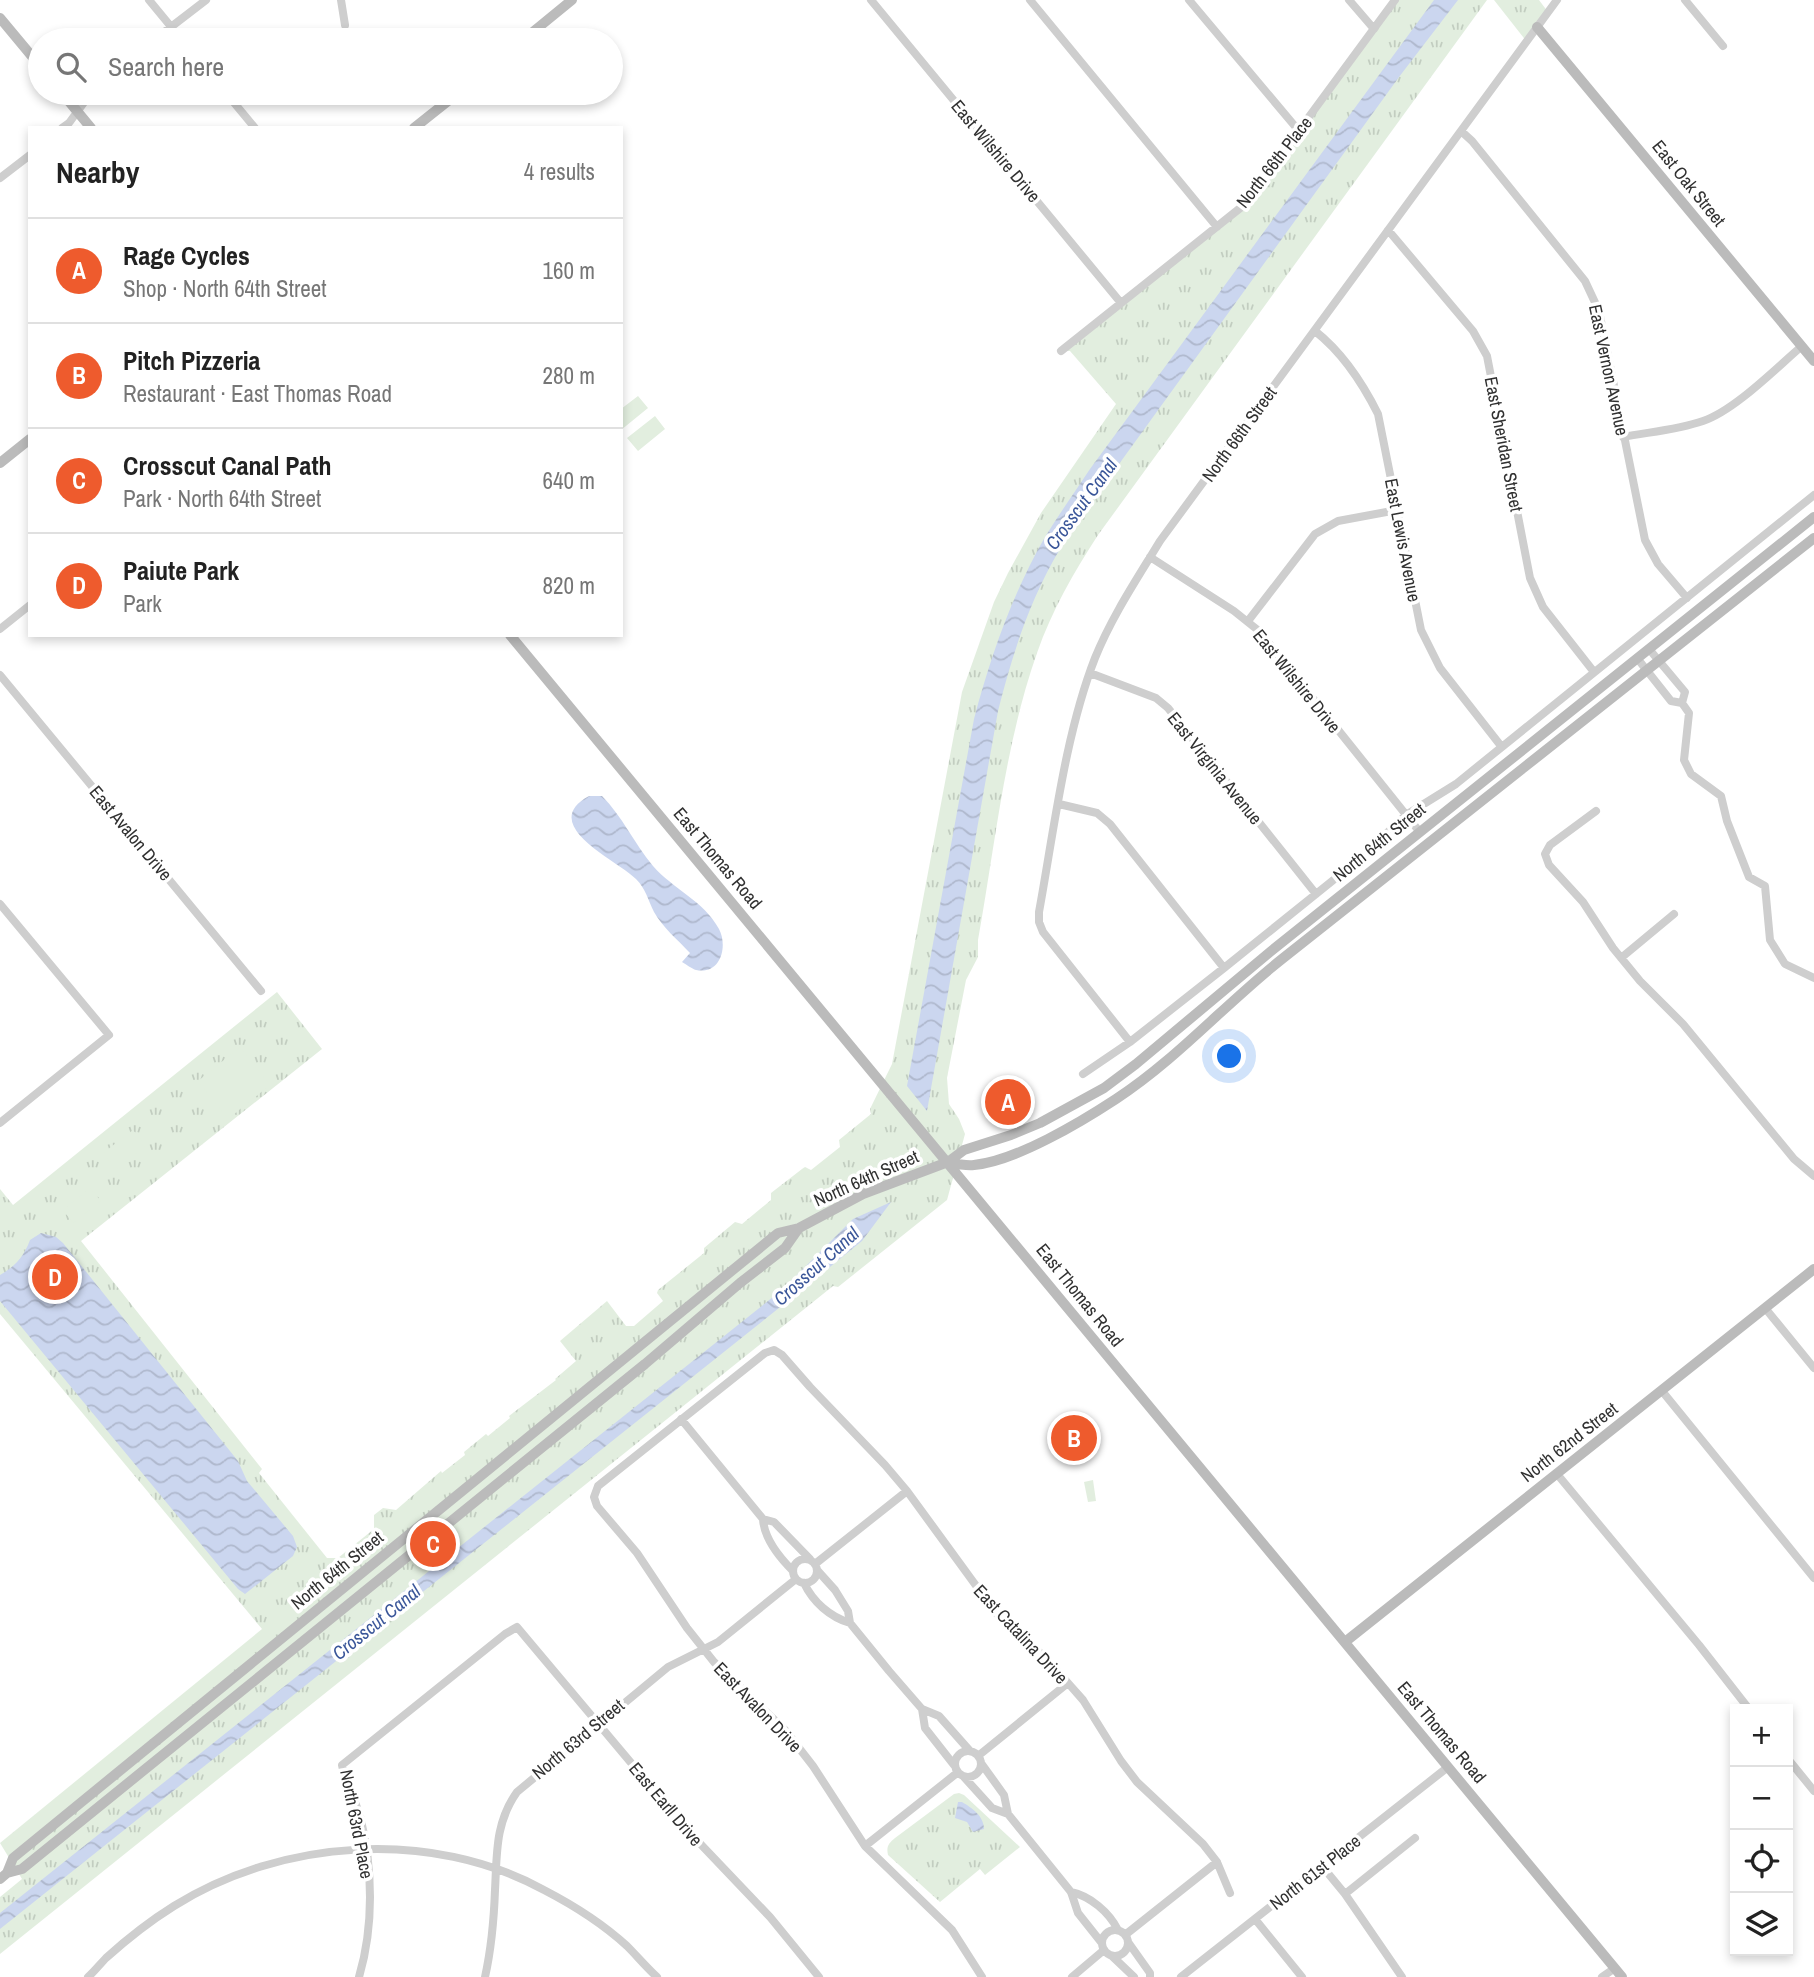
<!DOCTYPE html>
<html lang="en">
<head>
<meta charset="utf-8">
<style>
	:root { --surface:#fff; --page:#f2f2f2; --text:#222; --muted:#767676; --line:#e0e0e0; --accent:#ee5b2d }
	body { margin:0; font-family:"Archivo Narrow",sans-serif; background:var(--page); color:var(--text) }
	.controls { position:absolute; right:21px; bottom:21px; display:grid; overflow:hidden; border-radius:0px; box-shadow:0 4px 10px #0003 }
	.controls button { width:63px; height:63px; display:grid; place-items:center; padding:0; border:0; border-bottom:2px solid var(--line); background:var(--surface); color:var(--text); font:35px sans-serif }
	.you { position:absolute; left:1230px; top:1057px; width:24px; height:24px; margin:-18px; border:5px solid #fff; border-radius:50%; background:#1a73e8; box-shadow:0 0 0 10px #1a73e833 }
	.badge { display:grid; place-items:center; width:46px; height:46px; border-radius:50%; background:var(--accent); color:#fff; font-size:23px; font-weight:700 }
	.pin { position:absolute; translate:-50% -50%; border:4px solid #fff; box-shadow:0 2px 7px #0006 }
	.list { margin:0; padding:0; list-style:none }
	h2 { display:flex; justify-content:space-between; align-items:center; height:91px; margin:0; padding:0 28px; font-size:30px }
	h2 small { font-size:23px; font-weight:400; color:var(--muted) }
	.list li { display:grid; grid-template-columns:46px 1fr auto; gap:21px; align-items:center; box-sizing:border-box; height:105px; padding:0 28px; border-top:2px solid var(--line) }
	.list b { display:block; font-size:26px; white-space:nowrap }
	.list p { margin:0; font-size:23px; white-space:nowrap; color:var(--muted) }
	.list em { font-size:23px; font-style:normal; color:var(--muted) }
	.icon { flex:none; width:38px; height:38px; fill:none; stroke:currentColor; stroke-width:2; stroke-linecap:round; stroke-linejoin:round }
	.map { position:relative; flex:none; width:1814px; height:1977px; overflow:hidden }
	.search { position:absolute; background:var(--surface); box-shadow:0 4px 10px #0003; left:28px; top:28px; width:595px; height:77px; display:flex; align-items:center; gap:18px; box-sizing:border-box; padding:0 24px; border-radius:38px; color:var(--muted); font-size:26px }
	.panel { position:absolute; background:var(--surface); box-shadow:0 4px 10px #0003; left:28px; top:126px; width:595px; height:511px; border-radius:0px }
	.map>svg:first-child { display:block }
	.grass { fill:url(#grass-tufts) }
	.pitch { fill:#e2eedf }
	.water { fill:url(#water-waves) }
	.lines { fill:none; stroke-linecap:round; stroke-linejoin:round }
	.street { stroke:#cecece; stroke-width:8 }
	.secondary { stroke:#bbb; stroke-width:10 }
	.labels { text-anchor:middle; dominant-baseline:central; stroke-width:7; stroke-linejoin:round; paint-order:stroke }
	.street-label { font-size:18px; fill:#313131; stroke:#fff }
	.water-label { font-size:19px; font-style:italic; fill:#3a5699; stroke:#fff }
</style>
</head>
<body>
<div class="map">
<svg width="1814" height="1977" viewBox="0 0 1814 1977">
	<defs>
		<pattern id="grass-tufts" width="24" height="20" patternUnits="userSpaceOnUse" patternTransform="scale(1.75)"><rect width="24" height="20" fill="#e2eedf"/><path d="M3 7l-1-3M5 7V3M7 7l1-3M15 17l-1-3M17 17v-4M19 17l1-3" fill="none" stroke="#c2cdc0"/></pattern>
		<pattern id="water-waves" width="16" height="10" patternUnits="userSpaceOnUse" patternTransform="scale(1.75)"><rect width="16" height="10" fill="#cbd6ef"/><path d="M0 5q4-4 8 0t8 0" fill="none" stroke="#afb8cd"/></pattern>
	</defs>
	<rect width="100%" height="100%" fill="#fff"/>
	<!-- grass -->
	<path class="grass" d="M 1395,0 L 1487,0 L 1098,535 C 1074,572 1052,610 1037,653 C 1005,743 995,846 978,940 L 978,957 L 966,980 L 947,1078 L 949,1104 L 959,1119 L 965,1134 L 947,1200 L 838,1287 L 833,1286 L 0,1954 L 0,1897 L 22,1879 L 0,1843 L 262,1629 L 0,1314 L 0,1189 L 13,1205 L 277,992 L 322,1049 L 81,1241 L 262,1469 L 259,1473 L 327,1558 L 338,1558 L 374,1529 L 374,1515 L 383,1508 L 396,1510 L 441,1471 L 442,1473 L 465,1455 L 464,1452 L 486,1434 L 488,1436 L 510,1418 L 509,1416 L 556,1380 L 555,1379 L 576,1361 L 560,1341 L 607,1301 L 626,1326 L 634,1326 L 663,1301 L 657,1293 L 658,1290 L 704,1253 L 704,1248 L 735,1222 L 742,1224 L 771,1200 L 771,1193 L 802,1169 L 805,1167 L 811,1170 L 840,1147 L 839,1140 L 871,1114 L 870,1109 L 892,1064 L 962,692 L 994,602 L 1008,573 L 1041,513 L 1116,404 L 1070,351 L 1061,351 L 1244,205 Z
		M 1494,0 L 1539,0 L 1548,12 L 1527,42 Z
		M 1093,1480 L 1096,1501 L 1088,1502 L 1084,1482 Z
		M 959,1793 L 964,1795 L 1020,1847 L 985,1875 L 980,1869 L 940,1902 L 888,1855 C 886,1846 889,1843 895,1838 L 954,1794 Z"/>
	<!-- pitch -->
	<path class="pitch" d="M 638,396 L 648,408 L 621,430 L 621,409 Z
		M 655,416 L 665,429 L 638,451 L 627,438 Z
		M 240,1047 L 270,1085 L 228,1119 L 198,1081 Z
		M 133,1130 L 146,1146 L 116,1169 L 103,1153 Z
		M 90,1188 L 101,1201 L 73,1223 L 63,1210 Z"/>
	<!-- water -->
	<path class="water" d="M 1434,0 L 1458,0 L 1399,77 L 1093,500 C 1082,516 1070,532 1060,549 C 1030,599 1012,655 998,711 L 927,1111 L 907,1086 L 974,719 C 991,655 1012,595 1045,537 C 1059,514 1075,492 1090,469 Z
		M 589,796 L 602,796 C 622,816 634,843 653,866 C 673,889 704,901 719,929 C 728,946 721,975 696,970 C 692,969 686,964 682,962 L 690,953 C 678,940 663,928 654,912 C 648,900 646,889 636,879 C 619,861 536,825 589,796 Z
		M 891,1202 L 862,1241 L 804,1288 L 0,1929 L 0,1913 L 783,1289 L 853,1219 Z
		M 41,1233 L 56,1237 L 63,1243 L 238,1461 L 247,1481 L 293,1536 L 297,1547 L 293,1556 L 245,1594 L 238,1589 L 0,1301 L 0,1275 C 16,1266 24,1256 30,1240 Z
		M 958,1802 L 962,1802 C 972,1808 984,1816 984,1829 L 973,1832 L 967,1822 L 955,1818 Z"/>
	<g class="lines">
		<!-- street -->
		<path class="street" d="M 149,0 L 182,40
			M 341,0 L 345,25
			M 871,0 L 1121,303
			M 1030,0 L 1217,227
			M 1189,0 L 1299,131
			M 1349,0 L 1374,29
			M 1685,0 L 1723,46
			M 154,40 L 206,0
			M 226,93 L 255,128
			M 62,128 L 69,123 L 91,93
			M 1461,131 L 1472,141 L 1585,281 L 1599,311 L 1645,540 L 1658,564 L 1687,598
			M 0,178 L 30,155
			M 1388,230 L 1473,331 L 1487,356 L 1530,578 L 1543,607 L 1594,672
			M 1315,331 C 1343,353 1362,382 1378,414 L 1421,630 L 1440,668 L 1501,746
			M 1061,351 L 1244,205 L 1395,0
			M 1623,437 C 1649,432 1677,430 1703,421 C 1735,410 1775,369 1802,346
			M 1150,557 L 1234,611 L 1259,631 L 1419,831
			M 1248,621 L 1315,534 L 1338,521 L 1397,510
			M 0,629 L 30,605
			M 1649,649 L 1685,692 L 1682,703
			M 1637,658 L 1671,701 L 1682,703 L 1689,713 L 1684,760 L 1691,774 L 1721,796 L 1727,821 L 1749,877 L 1765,886 L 1770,940 L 1785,964 L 1814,978
			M 1090,673 L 1156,698 L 1168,708 L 1316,894
			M 0,675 L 261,991
			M 1059,804 L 1097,813 L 1110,824 L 1224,968
			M 1596,811 L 1550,845 L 1545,854 L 1549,865 L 1583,902 L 1613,948 L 1640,981 L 1683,1024 L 1794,1159 L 1814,1176
			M 0,904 L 109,1035 L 0,1123
			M 1621,958 L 1674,914
			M 1130,1042 L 1043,932 L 1039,922 L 1039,912 C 1054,830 1065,735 1095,658 C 1112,616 1137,579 1160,541 L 1557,0
			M 1083,1074 L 1130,1042 L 1224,968 L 1362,857 L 1406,815 L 1456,784 L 1814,495
			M 1765,1308 L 1814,1368
			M 1662,1391 L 1814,1578
			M 681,1419 L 763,1519 C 764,1539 779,1557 793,1571
			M 1557,1474 L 1699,1645 L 1749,1709
			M 763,1519 L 774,1522 L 810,1559
			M793 1571a12 12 0 1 1 24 0a12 12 0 1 1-24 0Z
			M 815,1564 L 907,1491
			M 817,1570 L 835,1590 L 848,1611 L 850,1623 L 889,1671 L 922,1709 L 939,1716 L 970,1751
			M 804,1583 C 813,1602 830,1617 850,1623
			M 922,1709 L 925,1728 L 954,1765
			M955 1764a13 13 0 1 1 26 0a13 13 0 1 1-26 0Z
			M 978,1756 L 1068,1683
			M 1788,1759 L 1814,1791
			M 981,1763 L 1004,1795 L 1008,1814 L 1071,1892 L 1078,1913 L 1101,1942
			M 964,1777 L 992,1808 L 1008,1814
			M 865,1846 L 957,1773
			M 1322,1866 L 1345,1894
			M 1071,1892 C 1090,1896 1109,1912 1118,1930
			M 1255,1919 L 1302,1977
			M1102 1943a13 13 0 1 1 26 0a13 13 0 1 1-26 0Z
			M 1125,1935 L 1217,1862
			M 1128,1942 L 1150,1973 L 1150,1977
			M 1112,1956 L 1134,1977
			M 88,1977 C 95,1971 100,1964 106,1958 C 127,1939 150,1921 174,1906 C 281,1839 431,1828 544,1890 C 573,1905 603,1924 627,1946 C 637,1956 646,1967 657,1977
			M 359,1977 C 374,1926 373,1868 360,1816 C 355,1799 345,1783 342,1765 L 505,1634 L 517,1627 L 690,1833 L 770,1917 L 819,1977
			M 485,1977 C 491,1950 494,1918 495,1890 C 497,1854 495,1823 517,1792 L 668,1667 L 718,1642 L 796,1579
			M 982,1977 L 952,1930 L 865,1846 L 813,1766 L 785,1730 L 714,1662 L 687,1628 L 637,1553 L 597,1506 L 594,1497 L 598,1486 L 765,1353 L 774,1350 L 782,1355 L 810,1387 L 885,1465 L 907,1491 L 996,1613 L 1048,1660 L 1068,1683 L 1083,1700 L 1121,1761 L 1137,1782 L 1203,1844 L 1217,1862 L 1230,1893
			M 1072,1977 L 1104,1950
			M 1181,1977 L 1448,1767
			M 1402,1977 L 1345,1894 L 1415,1838
			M 1602,1977 L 1615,1968"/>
		<!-- secondary -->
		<path class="secondary" d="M 0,18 L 40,66
			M 1537,27 L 1814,361
			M 523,40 L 572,0
			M 62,93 L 91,128
			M 414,128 L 458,93
			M 0,463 L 30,439
			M 510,635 L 1622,1977
			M 948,1162 C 957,1164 965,1166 974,1165 C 1016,1161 1081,1122 1116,1099 C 1177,1059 1225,1004 1282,959 C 1460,820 1637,679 1814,538
			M 1345,1642 L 1814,1269
			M 7,1873 L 13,1858 L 778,1233 L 799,1228 L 863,1194 L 948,1162 L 964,1150 L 1011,1135 L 1040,1123 L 1104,1088 L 1136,1064 L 1270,952 L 1814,517
			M 0,1879 L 7,1873 L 22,1869 L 645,1364 L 740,1283 L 785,1248 L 799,1228"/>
	</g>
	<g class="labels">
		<!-- street labels -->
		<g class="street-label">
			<text transform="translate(996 151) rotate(50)">East Wilshire Drive</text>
			<text transform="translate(1274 162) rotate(-52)">North 66th Place</text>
			<text transform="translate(1689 183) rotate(51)">East Oak Street</text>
			<text transform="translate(1609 370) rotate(78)">East Vernon Avenue</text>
			<text transform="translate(1239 434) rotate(-54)">North 66th Street</text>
			<text transform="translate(1504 444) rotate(79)">East Sheridan Street</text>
			<text transform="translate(1403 540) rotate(79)">East Lewis Avenue</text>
			<text transform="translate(1297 681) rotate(51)">East Wilshire Drive</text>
			<text transform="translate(1215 768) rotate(51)">East Virginia Avenue</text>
			<text transform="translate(131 833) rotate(50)">East Avalon Drive</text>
			<text transform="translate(1379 842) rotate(-39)">North 64th Street</text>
			<text transform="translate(718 858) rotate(50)">East Thomas Road</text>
			<text transform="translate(866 1178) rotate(-24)">North 64th Street</text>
			<text transform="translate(1080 1295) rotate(51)">East Thomas Road</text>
			<text transform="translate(1569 1442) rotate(-38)">North 62nd Street</text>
			<text transform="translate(337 1570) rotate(-39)">North 64th Street</text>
			<text transform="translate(1021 1634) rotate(47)">East Catalina Drive</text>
			<text transform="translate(758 1707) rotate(46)">East Avalon Drive</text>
			<text transform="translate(1442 1732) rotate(50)">East Thomas Road</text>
			<text transform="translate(578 1739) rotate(-40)">North 63rd Street</text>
			<text transform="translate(666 1804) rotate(50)">East Earll Drive</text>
			<text transform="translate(357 1824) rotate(79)">North 63rd Place</text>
			<text transform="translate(1315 1872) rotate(-38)">North 61st Place</text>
		</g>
		<!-- water labels -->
		<g class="water-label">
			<text transform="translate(1081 504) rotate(-54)">Crosscut Canal</text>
			<text transform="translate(816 1266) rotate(-42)">Crosscut Canal</text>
			<text transform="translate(376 1622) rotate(-39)">Crosscut Canal</text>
		</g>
	</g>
</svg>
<div class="controls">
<button>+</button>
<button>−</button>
<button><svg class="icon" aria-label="locate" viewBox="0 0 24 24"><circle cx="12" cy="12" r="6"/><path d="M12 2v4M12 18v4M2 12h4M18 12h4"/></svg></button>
<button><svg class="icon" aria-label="layers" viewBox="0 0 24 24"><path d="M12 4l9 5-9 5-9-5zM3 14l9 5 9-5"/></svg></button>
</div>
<div class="you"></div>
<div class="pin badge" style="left:1008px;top:1102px">A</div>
<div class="pin badge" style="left:1074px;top:1438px">B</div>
<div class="pin badge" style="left:433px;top:1544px">C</div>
<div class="pin badge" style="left:55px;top:1277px">D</div>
<div class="search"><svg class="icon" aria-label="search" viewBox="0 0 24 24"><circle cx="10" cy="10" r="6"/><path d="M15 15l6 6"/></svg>Search here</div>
<section class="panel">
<h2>Nearby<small>4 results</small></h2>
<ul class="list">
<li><span class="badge">A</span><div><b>Rage Cycles</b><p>Shop · North 64th Street</p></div><em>160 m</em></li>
<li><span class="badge">B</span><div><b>Pitch Pizzeria</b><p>Restaurant · East Thomas Road</p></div><em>280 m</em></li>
<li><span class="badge">C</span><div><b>Crosscut Canal Path</b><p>Park · North 64th Street</p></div><em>640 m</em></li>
<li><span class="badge">D</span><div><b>Paiute Park</b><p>Park</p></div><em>820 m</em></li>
</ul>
</section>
</div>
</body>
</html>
